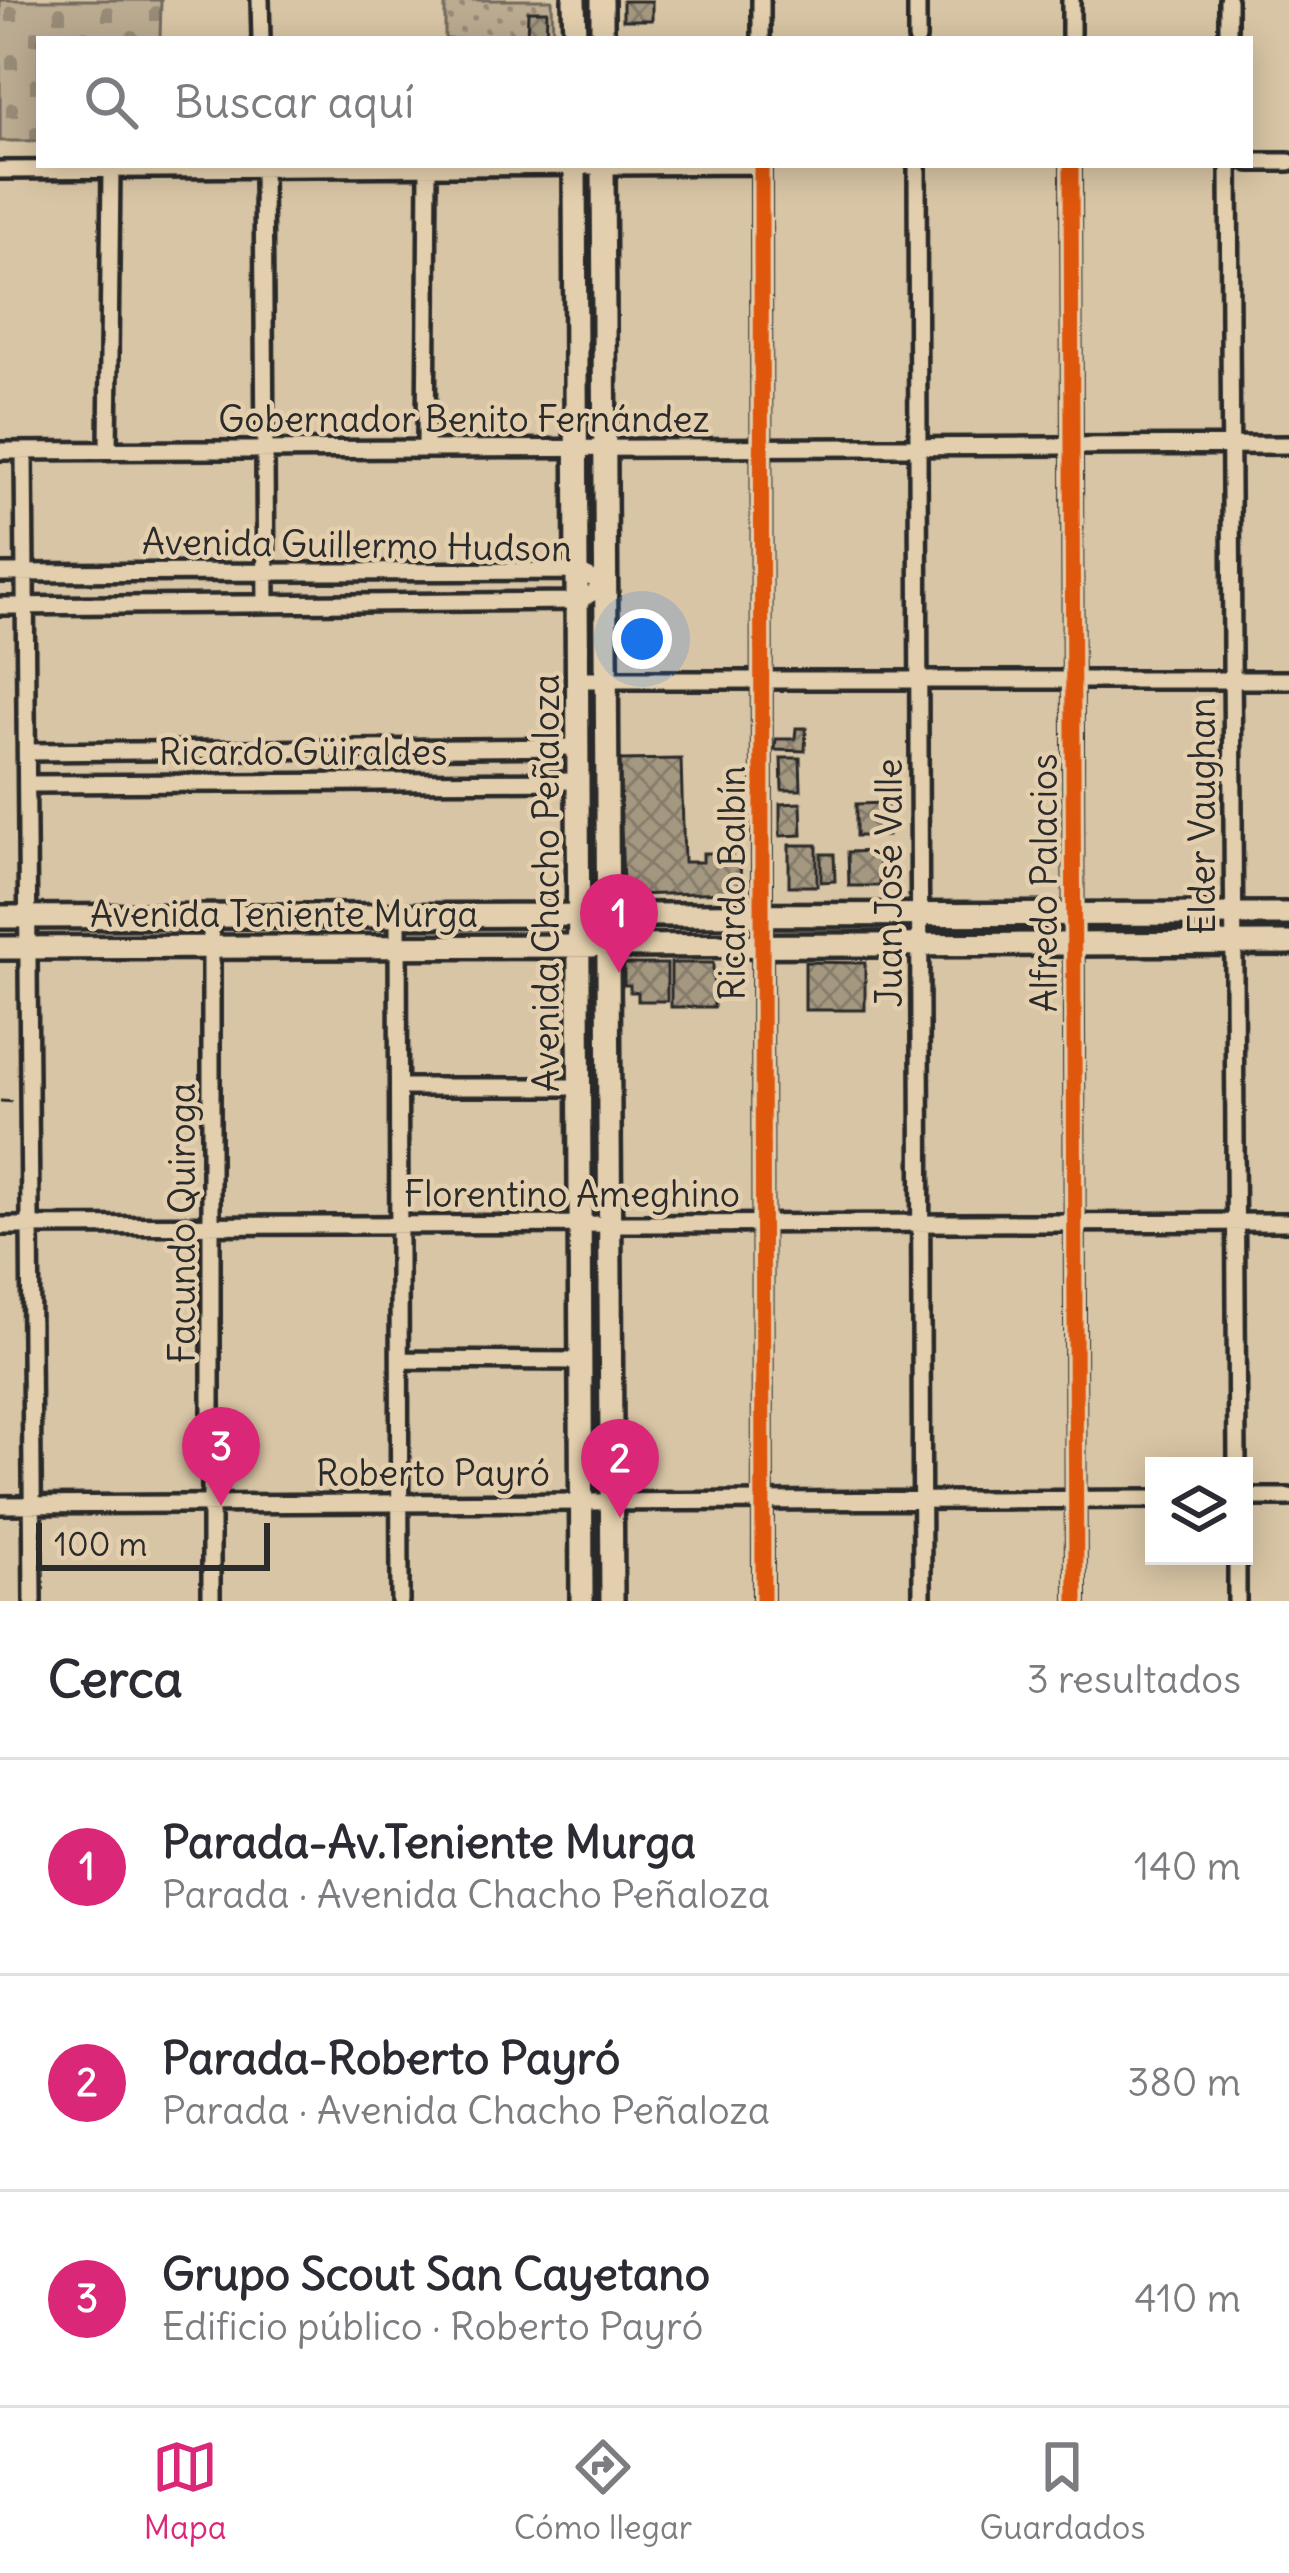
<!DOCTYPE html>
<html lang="es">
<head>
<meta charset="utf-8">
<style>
	:root { --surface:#fff; --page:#f2f2f3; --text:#2b2b33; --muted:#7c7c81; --line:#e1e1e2; --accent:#db2777 }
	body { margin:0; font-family:Delius,sans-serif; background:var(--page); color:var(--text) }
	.controls { position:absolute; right:36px; bottom:36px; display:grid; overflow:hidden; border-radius:0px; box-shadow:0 6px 30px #0003 }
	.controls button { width:108px; height:108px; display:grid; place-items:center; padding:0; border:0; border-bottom:3px solid var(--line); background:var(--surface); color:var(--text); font:60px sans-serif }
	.scale { position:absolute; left:36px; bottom:30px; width:234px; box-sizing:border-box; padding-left:12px; border:6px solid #2b2b2b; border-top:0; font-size:33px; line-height:42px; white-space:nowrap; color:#2b2b2b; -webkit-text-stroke:9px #e3cfad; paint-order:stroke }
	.you { position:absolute; left:642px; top:639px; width:42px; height:42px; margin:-30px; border:9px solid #fff; border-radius:50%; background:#1a73e8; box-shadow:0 0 0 18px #1a73e833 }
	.badge { display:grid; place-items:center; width:78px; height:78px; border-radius:50%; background:var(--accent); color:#fff; font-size:39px; font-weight:700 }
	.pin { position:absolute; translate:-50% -99px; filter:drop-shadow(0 3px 6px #0008) }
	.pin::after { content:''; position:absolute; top:63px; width:42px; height:36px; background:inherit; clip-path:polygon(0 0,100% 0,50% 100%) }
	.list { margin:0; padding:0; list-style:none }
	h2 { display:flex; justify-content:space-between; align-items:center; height:156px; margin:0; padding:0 48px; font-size:51px }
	h2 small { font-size:39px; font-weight:400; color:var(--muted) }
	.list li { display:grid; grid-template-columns:78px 1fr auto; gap:36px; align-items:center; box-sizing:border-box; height:216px; padding:0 48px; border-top:3px solid var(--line) }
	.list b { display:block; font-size:45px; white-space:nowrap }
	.list p { margin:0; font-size:39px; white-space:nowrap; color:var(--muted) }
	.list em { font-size:39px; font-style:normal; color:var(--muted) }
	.icon { flex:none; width:66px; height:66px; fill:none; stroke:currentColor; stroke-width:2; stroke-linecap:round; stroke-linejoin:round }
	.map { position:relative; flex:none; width:1289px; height:1601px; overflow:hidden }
	.search { position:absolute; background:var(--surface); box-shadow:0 6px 30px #0003; left:36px; right:36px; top:36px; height:132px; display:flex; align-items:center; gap:30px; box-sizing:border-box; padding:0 42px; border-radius:0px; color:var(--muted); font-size:45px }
	.sheet { height:804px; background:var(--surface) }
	nav { display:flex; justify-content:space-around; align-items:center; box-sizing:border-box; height:168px; border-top:3px solid var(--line); background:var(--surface); font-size:33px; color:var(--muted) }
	nav a { display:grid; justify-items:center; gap:6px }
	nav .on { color:var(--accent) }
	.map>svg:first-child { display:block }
	.cemetery { fill:url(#cemetery-stones); stroke:#736b5e; stroke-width:3 }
	.park { fill:url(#park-dots); stroke:#736b5e; stroke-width:3 }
	.building { fill:url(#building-cross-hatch); stroke:#2b2b2b; stroke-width:3 }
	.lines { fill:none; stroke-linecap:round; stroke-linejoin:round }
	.minor-casing { stroke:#2b2b2b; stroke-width:24 }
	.tertiary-casing { stroke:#2b2b2b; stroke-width:30 }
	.secondary-casing { stroke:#2b2b2b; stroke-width:30 }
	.path { stroke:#2b2b2b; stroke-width:3; stroke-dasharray:12 9; stroke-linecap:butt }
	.minor { stroke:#e3cfad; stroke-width:15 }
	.tertiary { stroke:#e3cfad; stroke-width:21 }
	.secondary { stroke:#e3cfad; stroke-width:21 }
	.cycleway-casing { stroke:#e3cfad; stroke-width:22 }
	.cycleway { stroke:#df570e; stroke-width:15 }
	.labels { text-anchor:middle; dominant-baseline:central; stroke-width:9; stroke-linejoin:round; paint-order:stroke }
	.street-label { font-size:36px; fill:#2b2b2b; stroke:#e3cfad }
</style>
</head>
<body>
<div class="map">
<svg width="1289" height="1601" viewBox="0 0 1289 1601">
	<defs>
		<pattern id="cemetery-stones" width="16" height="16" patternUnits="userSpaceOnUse" patternTransform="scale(3)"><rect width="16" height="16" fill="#bbab91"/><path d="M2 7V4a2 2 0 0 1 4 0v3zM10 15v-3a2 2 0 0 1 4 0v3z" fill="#988b77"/></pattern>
		<pattern id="park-dots" width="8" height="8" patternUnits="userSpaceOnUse" patternTransform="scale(3)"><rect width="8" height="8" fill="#bbab91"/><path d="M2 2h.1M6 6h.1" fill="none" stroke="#988b77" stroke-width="1.8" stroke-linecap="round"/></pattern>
		<pattern id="building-cross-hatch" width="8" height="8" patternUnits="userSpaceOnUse" patternTransform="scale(3)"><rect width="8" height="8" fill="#a49881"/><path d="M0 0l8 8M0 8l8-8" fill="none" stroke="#867c6a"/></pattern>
	</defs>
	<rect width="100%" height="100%" fill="#d8c5a5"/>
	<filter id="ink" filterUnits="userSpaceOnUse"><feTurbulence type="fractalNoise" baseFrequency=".00833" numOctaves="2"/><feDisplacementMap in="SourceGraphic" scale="24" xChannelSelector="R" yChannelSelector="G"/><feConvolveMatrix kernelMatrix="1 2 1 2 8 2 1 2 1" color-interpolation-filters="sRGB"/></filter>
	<g filter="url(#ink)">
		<!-- cemetery -->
		<path class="cemetery" d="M 0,0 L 161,0 L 160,39 L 39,39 L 39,141 L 0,141 Z"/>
		<!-- park -->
		<path class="park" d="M 445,0 L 552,0 L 553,39 L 445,39 Z"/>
		<!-- building -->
		<path class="building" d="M 623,1 L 652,1 L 652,20 L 623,20 Z
			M 528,11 L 547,11 L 546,39 L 527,39 Z
			M 796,728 L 806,728 L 805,751 L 775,750 L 776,739 L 795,739 Z
			M 781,758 L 800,758 L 801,790 L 782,790 Z
			M 681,759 L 684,862 L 703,862 L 703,853 L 713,853 L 714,864 L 722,864 L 722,856 L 732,855 L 733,864 L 740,863 L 741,883 L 732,892 L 632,895 L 623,885 L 619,760 Z
			M 801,803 L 802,835 L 780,836 L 780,804 Z
			M 887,803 L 888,836 L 856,836 L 856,804 Z
			M 789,845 L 817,845 L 817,886 L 789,886 Z
			M 879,851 L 880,886 L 849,886 L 848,852 Z
			M 821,854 L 834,854 L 835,881 L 821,882 Z
			M 805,962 L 865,963 L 865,1010 L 805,1010 Z
			M 671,963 L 713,963 L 714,1007 L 671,1007 Z
			M 624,964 L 667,964 L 667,1001 L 638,1001 L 638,992 L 630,992 L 630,985 L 624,985 Z"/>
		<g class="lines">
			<!-- minor casing -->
			<g class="minor-casing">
				<path id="minor" d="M 260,0 L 261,39
					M 761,0 L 761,39
					M 917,0 L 917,39
					M 1071,0 L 1071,39
					M 1228,0 L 1228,39
					M 1250,162 L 1289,162
					M 263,165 L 266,604
					M 761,165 L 763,1601
					M 917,165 L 922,1601
					M 1071,165 L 1076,1601
					M 1229,165 L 1237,1466
					M 0,170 L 762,165
					M 426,449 L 428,167
					M 108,450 L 111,169
					M 0,451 L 1289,445
					M 24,451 L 33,1601
					M 0,573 L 577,571 L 606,585
					M 0,606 L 579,601 L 606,585
					M 578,680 L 1289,680
					M 28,752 L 578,747
					M 28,784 L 579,781
					M 398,916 L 400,1601
					M 399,1087 L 580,1087
					M 0,1226 L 1289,1222
					M 400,1360 L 581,1361
					M 1244,1497 L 1289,1497
					M 0,1505 L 1154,1499
					M 1237,1556 L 1237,1601
					M 211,1601 L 211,916"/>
			</g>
			<!-- tertiary casing -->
			<g class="tertiary-casing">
				<path id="tertiary" d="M 608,915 L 1289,914
					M 608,946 L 1289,943"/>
			</g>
			<!-- secondary casing -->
			<g class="secondary-casing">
				<path id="secondary" d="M 574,0 L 575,39
					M 602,0 L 602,39
					M 575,165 L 582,1601
					M 603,165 L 612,1601
					M 0,917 L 589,915
					M 0,948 L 593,946"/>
			</g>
			<!-- path -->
			<path class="path" d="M 0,1101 L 16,1102"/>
			<!-- minor -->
			<use href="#minor" class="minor"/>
			<!-- tertiary -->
			<use href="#tertiary" class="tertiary"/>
			<!-- secondary -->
			<use href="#secondary" class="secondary"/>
			<!-- cycleway casing -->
			<g class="cycleway-casing">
				<path id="cycleway" d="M 761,165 L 763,1601
					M 1071,165 L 1076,1601"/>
			</g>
			<!-- cycleway -->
			<use href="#cycleway" class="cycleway"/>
		</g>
	</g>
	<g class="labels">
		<!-- street labels -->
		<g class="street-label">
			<text x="464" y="419">Gobernador Benito Fernández</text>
			<text transform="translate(357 545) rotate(1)">Avenida Guillermo Hudson</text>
			<text x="303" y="752">Ricardo Güiraldes</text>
			<text transform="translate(1202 816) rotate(-90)">Elder Vaughan</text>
			<text transform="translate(546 883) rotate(-90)">Avenida Chacho Peñaloza</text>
			<text transform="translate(732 883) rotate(-90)">Ricardo Balbín</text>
			<text transform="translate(889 883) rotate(-90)">Juan José Valle</text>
			<text transform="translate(1044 883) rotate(-90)">Alfredo Palacios</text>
			<text x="284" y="914">Avenida Teniente Murga</text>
			<text x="572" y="1194">Florentino Ameghino</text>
			<text transform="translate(182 1223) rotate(-90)">Facundo Quiroga</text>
			<text x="433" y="1473">Roberto Payró</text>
		</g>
	</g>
</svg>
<div class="controls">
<button><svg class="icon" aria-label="layers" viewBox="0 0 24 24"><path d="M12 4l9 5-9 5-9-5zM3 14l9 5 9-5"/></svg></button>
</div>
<div class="scale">100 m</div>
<div class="you"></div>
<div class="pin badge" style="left:619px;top:973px">1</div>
<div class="pin badge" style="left:620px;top:1518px">2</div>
<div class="pin badge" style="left:221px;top:1506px">3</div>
<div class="search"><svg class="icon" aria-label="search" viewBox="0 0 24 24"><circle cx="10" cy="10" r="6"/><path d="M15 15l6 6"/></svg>Buscar aquí</div>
</div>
<section class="sheet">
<h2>Cerca<small>3 resultados</small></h2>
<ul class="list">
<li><span class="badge">1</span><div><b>Parada-Av.Teniente Murga</b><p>Parada · Avenida Chacho Peñaloza</p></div><em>140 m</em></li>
<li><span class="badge">2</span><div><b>Parada-Roberto Payró</b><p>Parada · Avenida Chacho Peñaloza</p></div><em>380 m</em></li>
<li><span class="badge">3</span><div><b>Grupo Scout San Cayetano</b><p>Edificio público · Roberto Payró</p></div><em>410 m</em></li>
</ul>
</section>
<nav>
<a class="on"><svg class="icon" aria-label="map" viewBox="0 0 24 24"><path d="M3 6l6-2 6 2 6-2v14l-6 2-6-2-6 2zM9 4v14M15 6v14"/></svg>Mapa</a>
<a><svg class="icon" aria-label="directions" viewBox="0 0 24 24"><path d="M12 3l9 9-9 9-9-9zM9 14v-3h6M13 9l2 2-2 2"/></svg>Cómo llegar</a>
<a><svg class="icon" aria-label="saved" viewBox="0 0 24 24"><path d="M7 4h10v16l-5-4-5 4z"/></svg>Guardados</a>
</nav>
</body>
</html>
